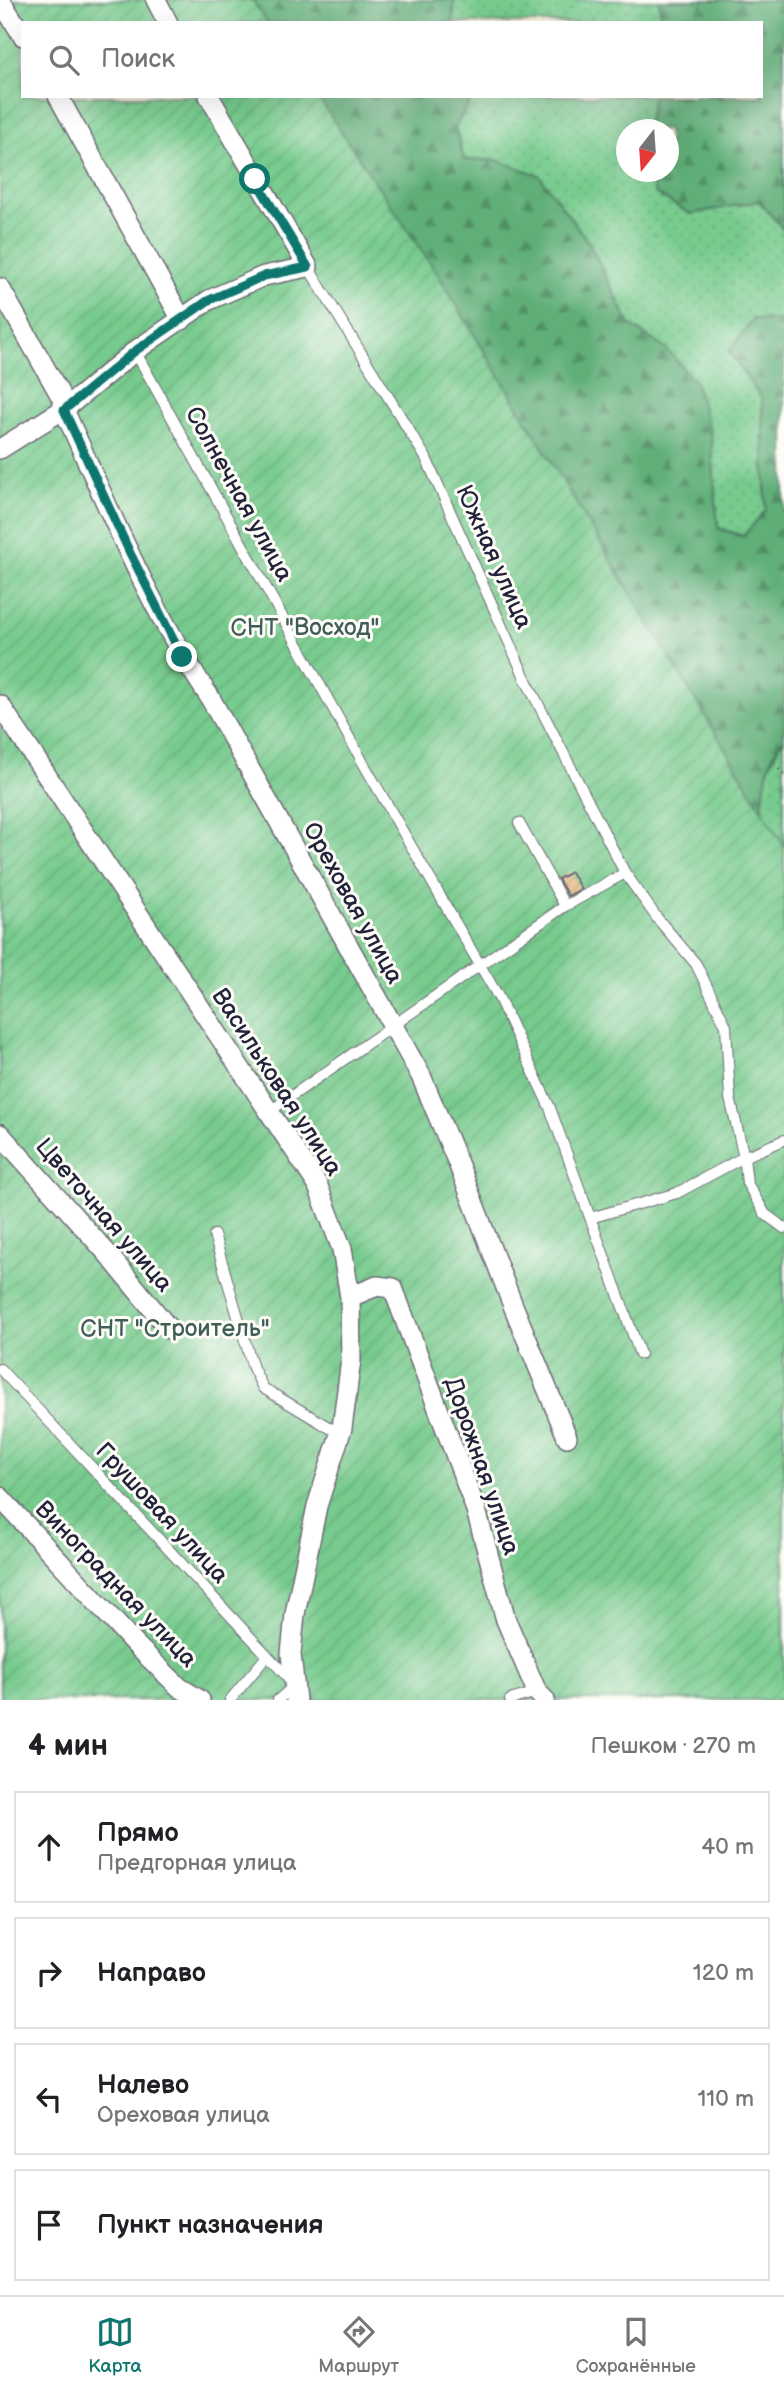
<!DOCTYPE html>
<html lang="ru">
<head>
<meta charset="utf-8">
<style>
	:root { --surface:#fff; --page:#f2f2f2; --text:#202124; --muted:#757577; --line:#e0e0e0; --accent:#0f766e }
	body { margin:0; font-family:"Balsamiq Sans",sans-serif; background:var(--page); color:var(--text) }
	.compass { position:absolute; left:616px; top:119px; width:63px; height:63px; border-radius:50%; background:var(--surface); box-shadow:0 7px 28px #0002; rotate:197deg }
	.stop { position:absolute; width:21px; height:21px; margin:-16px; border:5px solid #0f766e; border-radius:50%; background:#fff }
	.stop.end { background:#0f766e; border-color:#fff; box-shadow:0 2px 7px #0008 }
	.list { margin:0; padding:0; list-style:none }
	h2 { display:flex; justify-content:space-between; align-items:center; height:91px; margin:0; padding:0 28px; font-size:30px }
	h2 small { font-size:23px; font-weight:400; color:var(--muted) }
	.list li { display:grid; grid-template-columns:46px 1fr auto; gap:21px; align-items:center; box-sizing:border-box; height:112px; margin:0 14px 14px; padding:0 14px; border:2px solid var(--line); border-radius:0px }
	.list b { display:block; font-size:26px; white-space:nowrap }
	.list p { margin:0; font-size:23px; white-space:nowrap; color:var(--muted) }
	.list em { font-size:23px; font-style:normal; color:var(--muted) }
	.icon { flex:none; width:38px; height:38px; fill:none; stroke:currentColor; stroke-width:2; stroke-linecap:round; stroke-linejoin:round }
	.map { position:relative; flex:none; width:784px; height:1700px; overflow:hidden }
	.search { position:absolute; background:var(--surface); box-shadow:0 7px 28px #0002; left:21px; right:21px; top:21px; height:77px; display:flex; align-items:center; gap:18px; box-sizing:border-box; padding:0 24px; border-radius:0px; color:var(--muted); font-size:26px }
	.sheet { height:595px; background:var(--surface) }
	nav { display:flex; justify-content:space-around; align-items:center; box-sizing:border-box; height:98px; border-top:2px solid var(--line); background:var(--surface); font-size:19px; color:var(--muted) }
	nav a { display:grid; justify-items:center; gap:4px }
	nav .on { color:var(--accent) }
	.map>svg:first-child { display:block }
	.grass { fill:url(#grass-dots); stroke:#4c7664; stroke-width:2 }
	.forest { fill:url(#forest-firs); stroke:#42685a; stroke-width:2 }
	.garden { fill:url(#garden-furrows); stroke:#4c7664; stroke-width:2 }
	.building { fill:url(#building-hatch) }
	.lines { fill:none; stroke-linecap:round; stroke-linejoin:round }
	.lane-casing { stroke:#6d6a74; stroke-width:12 }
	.street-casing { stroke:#6d6a74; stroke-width:22 }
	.path { stroke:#6d6a74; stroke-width:2.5; stroke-dasharray:2 5; stroke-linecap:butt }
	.lane { stroke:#fff; stroke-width:10 }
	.street { stroke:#fff; stroke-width:19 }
	.route { stroke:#0f766e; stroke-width:9 }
	.labels { text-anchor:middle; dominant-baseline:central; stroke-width:6; stroke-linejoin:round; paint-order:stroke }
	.street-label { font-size:24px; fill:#22223b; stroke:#fdfcf7 }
	.park-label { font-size:24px; fill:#405d58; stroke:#fdfcf7 }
</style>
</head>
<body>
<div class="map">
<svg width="784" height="1700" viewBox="0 0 784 1700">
	<defs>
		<pattern id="grass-dots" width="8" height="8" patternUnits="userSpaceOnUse" patternTransform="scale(1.75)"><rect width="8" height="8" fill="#77cb8e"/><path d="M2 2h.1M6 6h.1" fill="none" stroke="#67ae7b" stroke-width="1.8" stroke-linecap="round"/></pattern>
		<pattern id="forest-firs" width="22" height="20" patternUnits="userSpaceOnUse" patternTransform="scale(1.75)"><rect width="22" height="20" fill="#61af79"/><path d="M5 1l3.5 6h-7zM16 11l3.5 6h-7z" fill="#508e64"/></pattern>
		<pattern id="garden-furrows" width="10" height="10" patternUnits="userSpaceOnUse" patternTransform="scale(1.75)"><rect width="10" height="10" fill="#77cb8e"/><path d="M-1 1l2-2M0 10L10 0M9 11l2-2" fill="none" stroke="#67ae7b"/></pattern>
		<pattern id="building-hatch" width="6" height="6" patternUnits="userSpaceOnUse" patternTransform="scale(1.75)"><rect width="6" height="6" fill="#e7bb87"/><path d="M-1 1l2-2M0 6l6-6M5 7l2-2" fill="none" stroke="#c6a075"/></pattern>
	</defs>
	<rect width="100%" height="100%" fill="#fdfcf7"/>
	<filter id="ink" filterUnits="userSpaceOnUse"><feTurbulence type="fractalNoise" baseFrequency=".0143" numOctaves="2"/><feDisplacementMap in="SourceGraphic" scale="14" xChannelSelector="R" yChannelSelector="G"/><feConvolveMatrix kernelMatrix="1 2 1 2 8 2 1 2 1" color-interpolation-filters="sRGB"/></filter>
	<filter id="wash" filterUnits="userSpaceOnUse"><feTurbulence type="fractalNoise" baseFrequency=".00686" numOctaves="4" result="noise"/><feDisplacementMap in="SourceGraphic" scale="28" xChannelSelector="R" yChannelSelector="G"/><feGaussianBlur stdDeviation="1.57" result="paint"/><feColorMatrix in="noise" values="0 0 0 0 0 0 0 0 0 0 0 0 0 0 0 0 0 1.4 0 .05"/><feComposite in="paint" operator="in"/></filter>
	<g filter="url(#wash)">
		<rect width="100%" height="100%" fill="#f7efde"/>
		<!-- grass -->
		<path class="grass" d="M 454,0 L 659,0 L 661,23 L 453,23 Z
			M 473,96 L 653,96 L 647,129 L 626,130 L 626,172 L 649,172 L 655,193 L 690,214 L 759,201 L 784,230 L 784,321 L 753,319 L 729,352 L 762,398 L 766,510 L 744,536 L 718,528 L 711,436 L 666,349 L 630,325 L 589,243 L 496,160 L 464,160 L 455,127 Z
			M 784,739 L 784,846 C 778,835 768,824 764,812 C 757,794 772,753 784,739 Z"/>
		<!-- forest -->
		<path class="forest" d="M 252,0 L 454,0 L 453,23 L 268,23 Z
			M 659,0 L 784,0 L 784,230 L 759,201 L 690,214 L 655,193 L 649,172 L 668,172 L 668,130 L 647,129 L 653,96 L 761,96 L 761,23 L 661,23 Z
			M 317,96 L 473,96 L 455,127 L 464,160 L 496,160 L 539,175 L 589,243 L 630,325 L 666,349 L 695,381 L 711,436 L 718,528 L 743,536 L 766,510 L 762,399 L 729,352 L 753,319 L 784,321 L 784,739 C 766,759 765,784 762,810 L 440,278 Z"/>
		<!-- garden -->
		<path class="garden" d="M 0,0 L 252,0 L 268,23 L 23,23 L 23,96 L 317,96 L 440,278 L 784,846 L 784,1700 L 0,1700 Z"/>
		<g id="blocks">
			<!-- building -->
			<path class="building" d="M 571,872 L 581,889 L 568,896 L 558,879 Z"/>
		</g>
	</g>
	<g filter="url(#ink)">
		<use href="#blocks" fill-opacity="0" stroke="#6d6a74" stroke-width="2"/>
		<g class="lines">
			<!-- lane casing -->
			<g class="lane-casing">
				<path id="lane" d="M 308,267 L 426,458 L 527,682 L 625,873 L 657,918 L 696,964 L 726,1026 L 730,1098 L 744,1157 L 747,1183 L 765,1214 L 784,1228
					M 135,351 L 366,768 L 499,998 L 550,1108 L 640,1354
					M 519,823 L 565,906 L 625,873
					M 270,1111 L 565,906
					M 590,1218 L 677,1193 L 744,1157 L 784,1140
					M 214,1235 L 253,1368 L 263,1388 L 340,1434
					M 0,1369 L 295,1685 L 278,1700
					M 230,1700 L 267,1656
					M 510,1700 L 537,1692"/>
			</g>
			<!-- street casing -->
			<g class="street-casing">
				<path id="street" d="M 0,0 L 23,36
					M 156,0 L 168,23
					M 58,96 L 182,320
					M 0,288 L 67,407
					M 64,410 C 108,506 149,608 209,696 L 421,1076 L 458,1163 L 512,1303 L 567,1437
					M 0,449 L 67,407 L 135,351 L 209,300 L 264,276 L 308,267 L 209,96
					M 0,705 L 317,1184 L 342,1249 L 350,1297 L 351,1360 L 342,1428 L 317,1506 L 295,1614 L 291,1654 L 296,1700
					M 0,1134 L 107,1253 L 169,1329
					M 350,1297 L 377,1286 L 393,1288 L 476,1510 L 506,1620 L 537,1692 L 545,1700
					M 0,1497 L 135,1644 L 179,1687 L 200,1700"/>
			</g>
			<!-- path -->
			<path class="path" d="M 774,763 L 784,775
				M 784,828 L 784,846"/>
			<!-- lane -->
			<use href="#lane" class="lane"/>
			<!-- street -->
			<use href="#street" class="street"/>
		</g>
	</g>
	<g class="lines" filter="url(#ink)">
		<!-- route -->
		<path class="route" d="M 182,657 L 130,553 L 64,410 L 135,351 L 209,300 L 264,276 L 308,267 L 255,179"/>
	</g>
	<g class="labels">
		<!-- street labels -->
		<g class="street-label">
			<text transform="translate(239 494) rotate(61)">Солнечная улица</text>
			<text transform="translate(494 557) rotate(66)">Южная улица</text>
			<text transform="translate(353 903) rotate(61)">Ореховая улица</text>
			<text transform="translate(277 1082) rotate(57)">Васильковая улица</text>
			<text transform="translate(104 1215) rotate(49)">Цветочная улица</text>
			<text transform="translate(482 1466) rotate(71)">Дорожная улица</text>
			<text transform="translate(162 1513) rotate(47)">Грушовая улица</text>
			<text transform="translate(116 1584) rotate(46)">Виноградная улица</text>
		</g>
		<!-- park labels -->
		<g class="park-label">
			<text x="305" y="627">СНТ "Восход"</text>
			<text x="175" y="1328">СНТ "Строитель"</text>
		</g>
	</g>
</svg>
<svg class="compass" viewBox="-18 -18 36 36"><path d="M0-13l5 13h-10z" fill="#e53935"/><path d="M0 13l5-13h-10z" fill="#757577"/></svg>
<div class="stop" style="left:255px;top:179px"></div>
<div class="stop end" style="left:182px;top:657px"></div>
<div class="search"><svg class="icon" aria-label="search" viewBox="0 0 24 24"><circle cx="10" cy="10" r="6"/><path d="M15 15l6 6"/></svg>Поиск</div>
</div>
<section class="sheet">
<h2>4 мин<small>Пешком · 270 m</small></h2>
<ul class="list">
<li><svg class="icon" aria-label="ahead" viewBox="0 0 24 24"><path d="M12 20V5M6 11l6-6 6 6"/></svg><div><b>Прямо</b><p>Предгорная улица</p></div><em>40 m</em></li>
<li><svg class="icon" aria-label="right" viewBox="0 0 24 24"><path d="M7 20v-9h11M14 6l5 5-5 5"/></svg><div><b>Направо</b></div><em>120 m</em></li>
<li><svg class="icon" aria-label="left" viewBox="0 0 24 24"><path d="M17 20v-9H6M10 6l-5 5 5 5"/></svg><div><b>Налево</b><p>Ореховая улица</p></div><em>110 m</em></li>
<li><svg class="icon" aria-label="arrive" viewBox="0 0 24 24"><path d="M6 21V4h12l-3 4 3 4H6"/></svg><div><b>Пункт назначения</b></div></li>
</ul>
</section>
<nav>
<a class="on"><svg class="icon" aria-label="map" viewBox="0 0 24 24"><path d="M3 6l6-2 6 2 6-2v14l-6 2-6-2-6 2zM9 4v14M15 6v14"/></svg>Карта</a>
<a><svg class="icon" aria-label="directions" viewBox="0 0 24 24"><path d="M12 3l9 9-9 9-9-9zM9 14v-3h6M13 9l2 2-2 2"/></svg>Маршрут</a>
<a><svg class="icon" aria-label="saved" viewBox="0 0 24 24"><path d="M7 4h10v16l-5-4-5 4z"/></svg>Сохранённые</a>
</nav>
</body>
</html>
